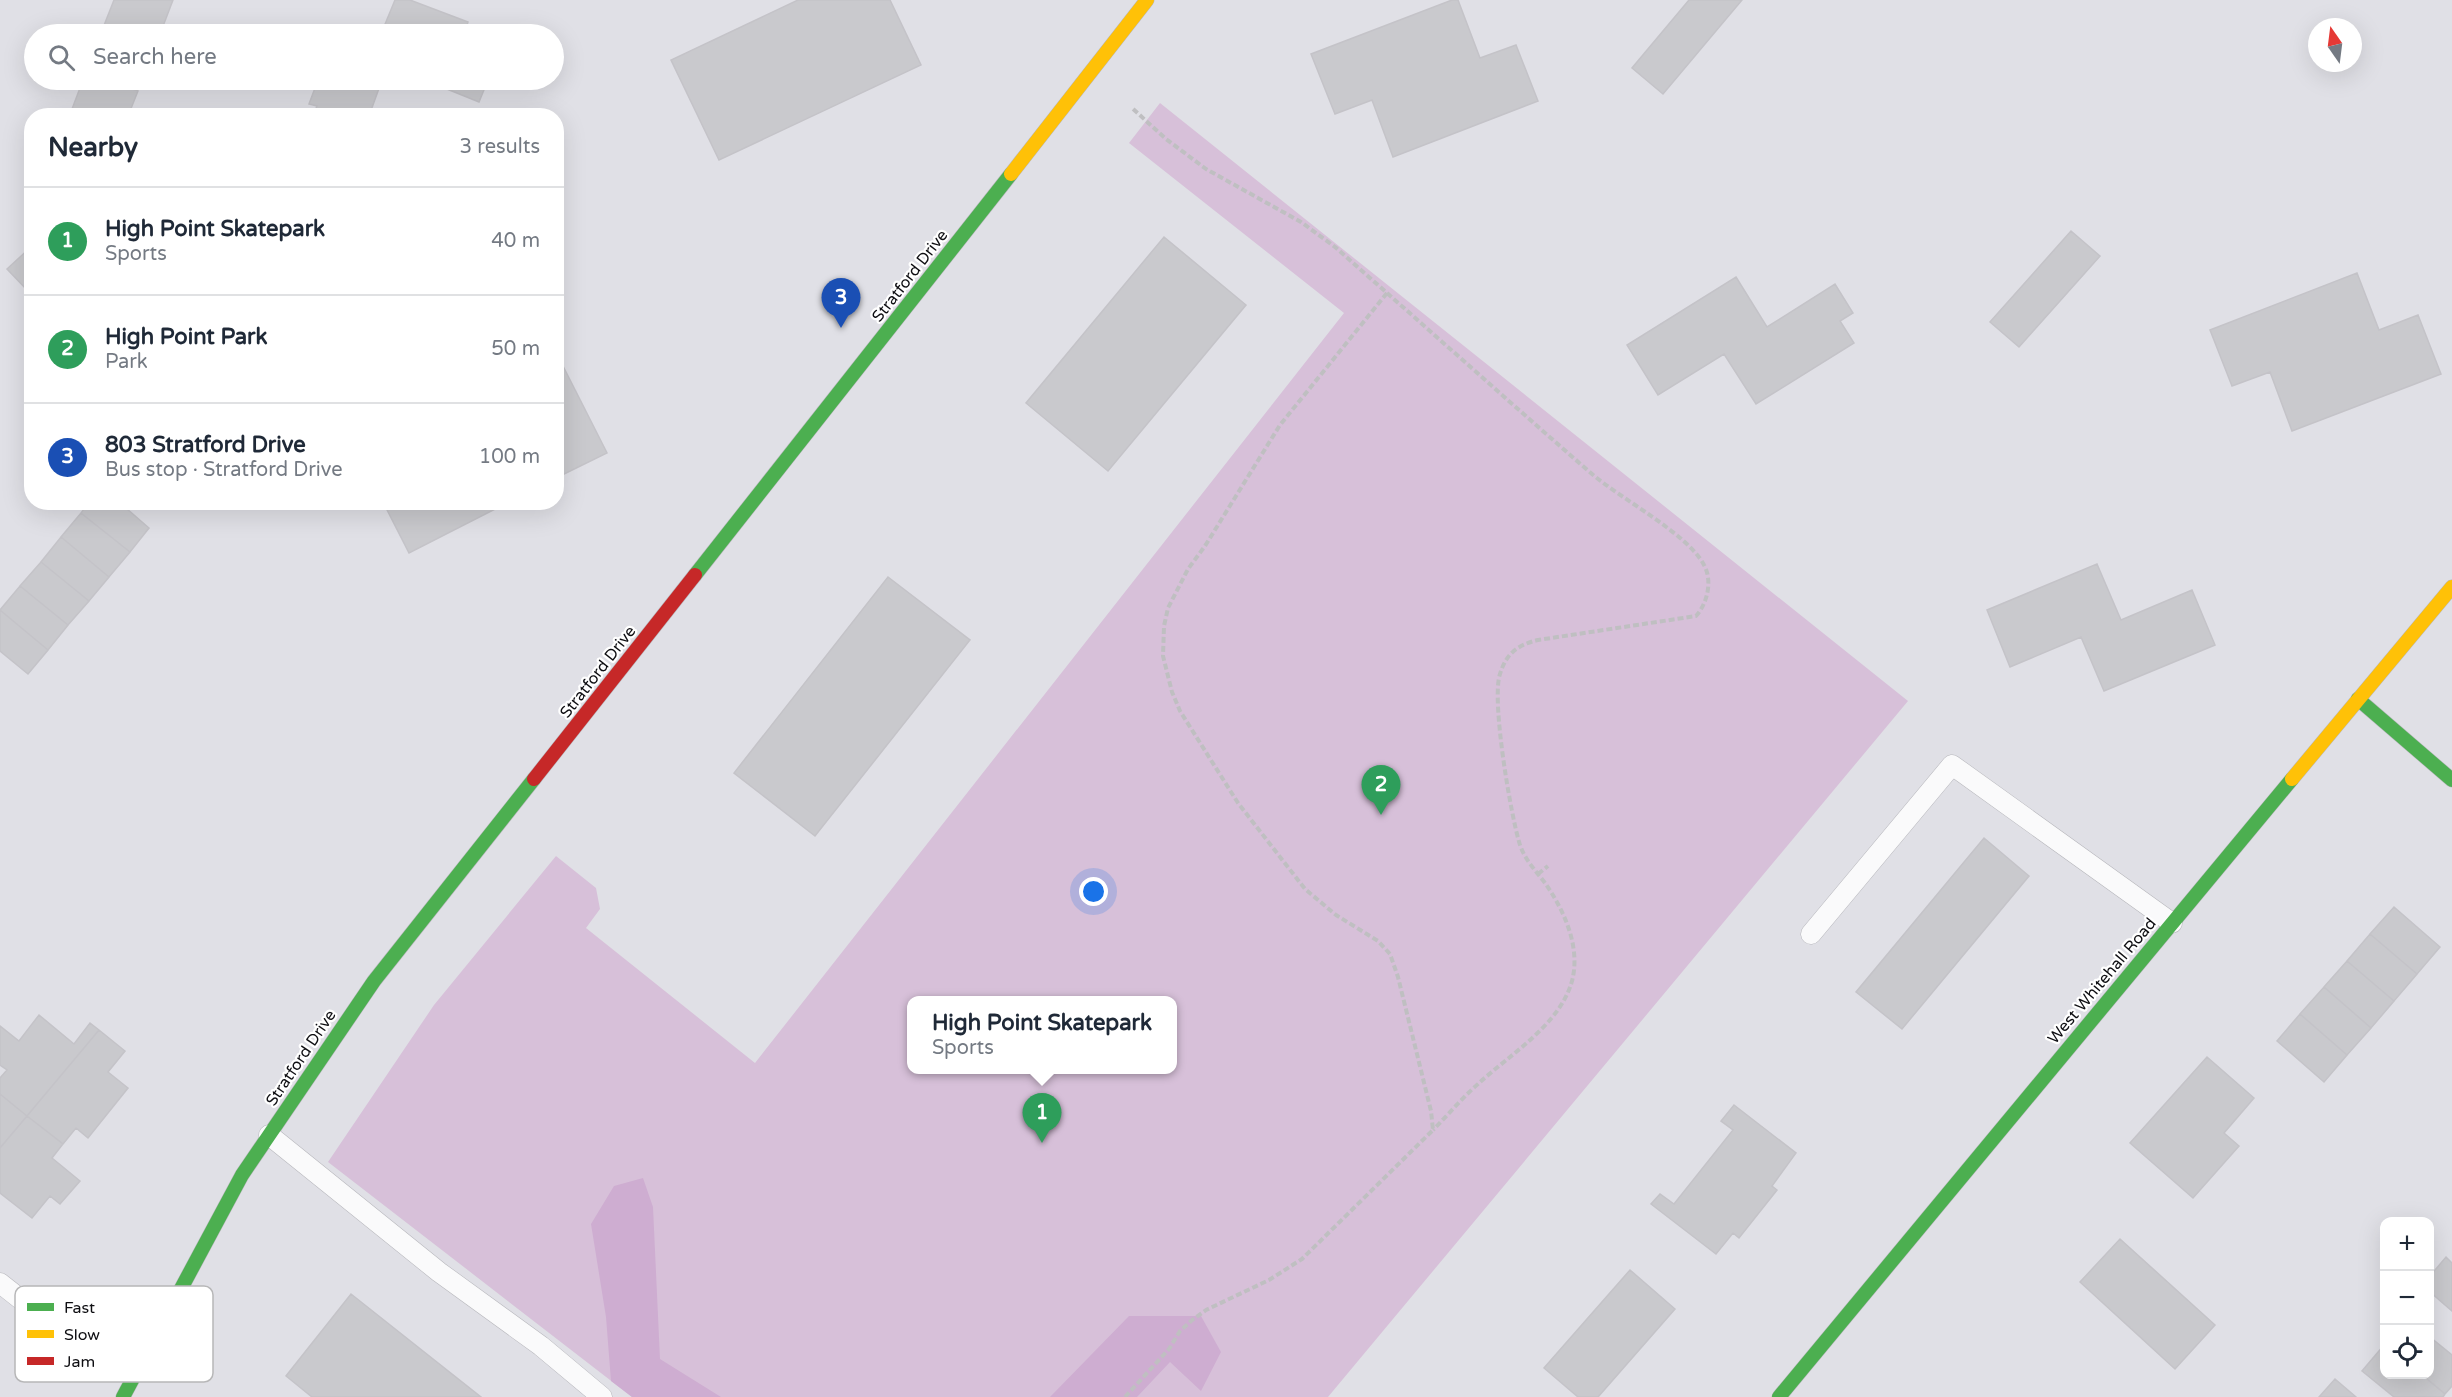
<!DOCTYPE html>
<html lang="en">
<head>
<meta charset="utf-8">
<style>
	:root { --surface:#fff; --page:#f2f2f3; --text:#1f2937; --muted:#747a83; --line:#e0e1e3; --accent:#111827 }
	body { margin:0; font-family:"Varela Round",sans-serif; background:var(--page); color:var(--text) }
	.controls { position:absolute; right:18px; bottom:18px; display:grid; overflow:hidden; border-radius:12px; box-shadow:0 6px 24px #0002 }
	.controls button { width:54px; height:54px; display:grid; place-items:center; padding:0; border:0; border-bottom:2px solid var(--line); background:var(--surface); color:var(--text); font:30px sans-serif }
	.compass { position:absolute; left:2308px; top:18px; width:54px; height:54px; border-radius:50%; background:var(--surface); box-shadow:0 6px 24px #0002; rotate:346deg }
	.you { position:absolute; left:1094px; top:892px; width:21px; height:21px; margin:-15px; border:4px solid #fff; border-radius:50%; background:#1a73e8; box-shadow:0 0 0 9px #1a73e833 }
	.badge { display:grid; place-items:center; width:39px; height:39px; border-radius:50%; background:var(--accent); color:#fff; font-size:20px; font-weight:700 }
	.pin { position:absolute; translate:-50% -50px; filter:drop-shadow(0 2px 3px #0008) }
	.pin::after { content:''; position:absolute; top:32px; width:21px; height:18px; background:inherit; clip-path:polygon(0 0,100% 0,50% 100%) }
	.popup { position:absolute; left:907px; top:996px; width:270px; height:78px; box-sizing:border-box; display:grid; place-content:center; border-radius:12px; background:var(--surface); filter:drop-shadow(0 2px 4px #0005); font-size:20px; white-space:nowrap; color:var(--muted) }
	.popup b { font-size:22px; color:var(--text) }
	.popup::after { content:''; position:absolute; left:50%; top:100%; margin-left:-12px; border:12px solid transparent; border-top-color:var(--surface) }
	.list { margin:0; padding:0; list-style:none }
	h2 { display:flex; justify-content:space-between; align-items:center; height:78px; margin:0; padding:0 24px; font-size:26px }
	h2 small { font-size:20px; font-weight:400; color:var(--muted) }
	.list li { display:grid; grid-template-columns:39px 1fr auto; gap:18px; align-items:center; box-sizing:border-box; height:108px; padding:0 24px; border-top:2px solid var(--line) }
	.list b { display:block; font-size:22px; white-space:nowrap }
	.list p { margin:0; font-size:20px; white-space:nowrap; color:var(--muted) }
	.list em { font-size:20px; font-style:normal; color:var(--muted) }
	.icon { flex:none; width:33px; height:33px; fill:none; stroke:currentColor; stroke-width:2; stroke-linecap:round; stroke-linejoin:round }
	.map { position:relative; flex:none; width:2452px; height:1397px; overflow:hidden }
	.search { position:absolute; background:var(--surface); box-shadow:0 6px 24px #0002; left:24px; top:24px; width:540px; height:66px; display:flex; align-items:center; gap:15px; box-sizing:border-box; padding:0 21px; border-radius:33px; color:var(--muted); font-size:22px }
	.panel { position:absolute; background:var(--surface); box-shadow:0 6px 24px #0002; left:24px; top:108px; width:540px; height:402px; border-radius:24px }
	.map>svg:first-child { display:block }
	.green { fill:#d7c0d9; fill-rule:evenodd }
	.forest { fill:#ceadd1 }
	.building { fill:#c9c9cd; stroke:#c4c3c8; stroke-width:1.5 }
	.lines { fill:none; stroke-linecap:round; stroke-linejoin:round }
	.lane-casing { stroke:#b7b7bc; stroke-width:21 }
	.fast-casing { stroke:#b7b7bc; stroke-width:15 }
	.slow-casing { stroke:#b7b7bc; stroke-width:15 }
	.jam-casing { stroke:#b7b7bc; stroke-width:15 }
	.path { stroke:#bfbfc1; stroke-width:4; stroke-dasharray:6 3; stroke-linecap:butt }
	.lane { stroke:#fafafb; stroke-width:20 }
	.fast { stroke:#4caf50; stroke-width:14 }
	.slow { stroke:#ffc107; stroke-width:14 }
	.jam { stroke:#c62828; stroke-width:14 }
	.labels { text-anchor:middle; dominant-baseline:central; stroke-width:4.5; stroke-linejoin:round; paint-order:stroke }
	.street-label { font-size:16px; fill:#0e0e12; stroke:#fff }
	.key { fill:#fff; stroke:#b7b7b8; stroke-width:1.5 }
	.key-label { font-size:16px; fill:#0e0e12 }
</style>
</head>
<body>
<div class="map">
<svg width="2452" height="1397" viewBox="0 0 2452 1397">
	<rect width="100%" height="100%" fill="#e0e0e6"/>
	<!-- green -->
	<path class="green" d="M 1160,103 L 1908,701 L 1328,1397 L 632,1397 L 328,1162 L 434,1005 L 556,856 L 596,888 L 600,909 L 586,928 L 755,1063 L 1344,313 L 1129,143 ZM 912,1000 L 1172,1000 L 1172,1070 L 912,1070 Z"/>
	<!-- forest -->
	<path class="forest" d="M 643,1178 L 653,1207 L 660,1359 L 721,1397 L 632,1397 L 611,1381 L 606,1317 L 591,1224 L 614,1186 Z
		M 1129,1316 L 1201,1316 L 1221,1352 L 1201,1391 L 1170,1362 L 1137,1397 L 1050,1397 Z"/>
	<!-- building -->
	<path class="building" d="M 114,0 L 173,0 L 160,34 L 92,34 L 94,30 L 101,33 Z
		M 395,0 L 410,0 L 468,22 L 465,31 L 475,34 L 381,34 Z
		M 798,0 L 890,0 L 921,65 L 719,160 L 671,60 Z
		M 1452,0 L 1458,0 L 1480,58 L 1516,45 L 1538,101 L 1393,157 L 1372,100 L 1335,114 L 1311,54 Z
		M 1689,0 L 1742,0 L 1663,94 L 1632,68 Z
		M 83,80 L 134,80 L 131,88 L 138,91 L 128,116 L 88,116 L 72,109 Z
		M 318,80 L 382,80 L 369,116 L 313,116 L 317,106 L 309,104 Z
		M 445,80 L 488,80 L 479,102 L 442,87 Z
		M 2071,231 L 2100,256 L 2019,347 L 1990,322 Z
		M 1164,237 L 1246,305 L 1108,471 L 1026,403 Z
		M 32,246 L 32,286 L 27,290 L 7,269 Z
		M 2357,273 L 2379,330 L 2418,315 L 2441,374 L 2292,431 L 2270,372 L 2232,386 L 2210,330 Z
		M 1736,277 L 1767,327 L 1835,284 L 1853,313 L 1840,321 L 1854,343 L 1756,404 L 1724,354 L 1658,395 L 1627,345 Z
		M 562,364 L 607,453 L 556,478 L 556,367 Z
		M 89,502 L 119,502 L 149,528 L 130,552 L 81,513 Z
		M 383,502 L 509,502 L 409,553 Z
		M 81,513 L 130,552 L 109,577 L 61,537 Z
		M 61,537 L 109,577 L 89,601 L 41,562 Z
		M 41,562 L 89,601 L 68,625 L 20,586 Z
		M 2097,564 L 2121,620 L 2192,590 L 2215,645 L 2104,691 L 2081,637 L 2010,667 L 1987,610 Z
		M 888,577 L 970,640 L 815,836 L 734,773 Z
		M 20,586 L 68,625 L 48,650 L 0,610 Z
		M 0,610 L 48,650 L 28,674 L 0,651 Z
		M 1984,838 L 2029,876 L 1902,1029 L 1856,992 Z
		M 2394,907 L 2440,947 L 2417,974 L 2370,934 Z
		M 2370,934 L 2417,974 L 2394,1001 L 2347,961 Z
		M 2347,961 L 2394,1001 L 2371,1028 L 2324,987 Z
		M 2324,987 L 2371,1028 L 2347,1055 L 2300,1014 Z
		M 2300,1014 L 2347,1055 L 2324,1082 L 2277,1041 Z
		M 39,1015 L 74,1044 L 90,1023 L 99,1030 L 27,1116 L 0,1094 L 0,1078 L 7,1070 L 0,1065 L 0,1026 L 19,1041 Z
		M 99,1030 L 125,1051 L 108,1072 L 128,1088 L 88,1138 L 76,1128 L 63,1144 L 27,1116 Z
		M 2207,1057 L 2254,1098 L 2224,1133 L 2239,1146 L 2193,1198 L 2130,1143 Z
		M 0,1094 L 27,1116 L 0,1148 Z
		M 1734,1105 L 1796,1153 L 1772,1186 L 1777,1190 L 1739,1238 L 1733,1233 L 1716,1254 L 1651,1204 L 1660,1194 L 1674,1204 L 1733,1130 L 1721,1121 Z
		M 27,1116 L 63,1144 L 52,1158 L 80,1181 L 60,1204 L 50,1196 L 32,1218 L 0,1193 L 0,1148 Z
		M 2120,1239 L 2215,1325 L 2175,1369 L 2080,1282 Z
		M 2446,1257 L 2452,1263 L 2452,1311 L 2430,1292 L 2430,1276 Z
		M 1630,1270 L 1675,1309 L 1598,1397 L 1578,1397 L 1544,1368 Z
		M 351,1294 L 481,1397 L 312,1397 L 286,1376 Z
		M 2430,1337 L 2452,1355 L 2452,1386 L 2445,1394 L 2421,1374 L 2430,1374 Z
		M 2384,1345 L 2384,1374 L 2421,1374 L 2445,1394 L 2443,1397 L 2394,1397 L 2362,1371 Z
		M 2335,1379 L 2356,1397 L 2319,1397 Z"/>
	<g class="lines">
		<!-- lane casing -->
		<g class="lane-casing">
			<path id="lane" d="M 1811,934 L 1952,765 L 2172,923
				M 269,1135 L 439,1272 L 541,1346 L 602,1397
				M 0,1283 L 71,1339 L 135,1373"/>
		</g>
		<!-- fast casing -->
		<g class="fast-casing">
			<path id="fast" d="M 695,575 L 1011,174
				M 2358,699 L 2452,780
				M 123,1397 L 242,1175 L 374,981 L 534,779
				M 1779,1397 L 2292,779"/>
		</g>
		<!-- slow casing -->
		<g class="slow-casing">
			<path id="slow" d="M 1011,174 L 1147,0
				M 2292,779 L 2452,587"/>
		</g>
		<!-- jam casing -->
		<g class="jam-casing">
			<path id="jam" d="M 534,779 L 695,575"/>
		</g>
		<!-- path -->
		<path class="path" d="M 1387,293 C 1455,353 1523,414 1592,474 C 1621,499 1688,534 1704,565 C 1713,581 1707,604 1696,616 L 1538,640 C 1517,645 1506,654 1500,674 C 1491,700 1511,817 1520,845 C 1525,860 1536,871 1545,883 C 1564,910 1581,947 1572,981 C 1560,1025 1509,1055 1478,1084 C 1462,1098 1448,1115 1433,1130
			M 1538,874 L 1548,866
			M 1125,1397 L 1169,1349 L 1180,1331 L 1191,1321 L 1206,1310 L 1269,1280 L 1302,1259 L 1433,1130 L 1431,1111 L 1398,977 L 1390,954 L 1378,941 L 1336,915 L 1305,889 L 1238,803 L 1180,711 L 1172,692 L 1163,656 L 1164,626 L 1168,608 L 1188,569 L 1205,546 L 1280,425 L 1387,293 L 1335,247 L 1301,222 L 1206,169 L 1166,139 L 1132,108"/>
		<!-- lane -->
		<use href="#lane" class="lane"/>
		<!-- fast -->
		<use href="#fast" class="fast"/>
		<!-- slow -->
		<use href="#slow" class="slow"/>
		<!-- jam -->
		<use href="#jam" class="jam"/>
	</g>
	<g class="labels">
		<!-- street labels -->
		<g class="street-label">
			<text transform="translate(910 276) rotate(-52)">Stratford Drive</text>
			<text transform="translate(598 672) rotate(-52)">Stratford Drive</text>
			<text transform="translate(2102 981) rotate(-50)">West Whitehall Road</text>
			<text transform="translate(301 1058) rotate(-56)">Stratford Drive</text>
		</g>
	</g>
	<!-- legend -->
	<rect x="15" y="1286" width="198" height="96" rx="9" class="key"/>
	<rect x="27" y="1303" width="27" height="8" fill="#4caf50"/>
	<rect x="27" y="1330" width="27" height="8" fill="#ffc107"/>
	<rect x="27" y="1357" width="27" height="8" fill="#c62828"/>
	<g class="key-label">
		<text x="64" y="1313">Fast</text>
		<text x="64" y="1340">Slow</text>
		<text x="64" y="1367">Jam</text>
	</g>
</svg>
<div class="controls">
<button>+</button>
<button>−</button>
<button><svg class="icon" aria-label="locate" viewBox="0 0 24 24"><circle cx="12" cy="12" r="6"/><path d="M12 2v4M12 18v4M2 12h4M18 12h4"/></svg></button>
</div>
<svg class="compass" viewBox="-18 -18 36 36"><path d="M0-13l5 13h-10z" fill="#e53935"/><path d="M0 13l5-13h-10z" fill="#747a83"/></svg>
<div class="you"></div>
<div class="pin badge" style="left:1042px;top:1143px;background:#2e9e5b">1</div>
<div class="popup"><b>High Point Skatepark</b>Sports</div>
<div class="pin badge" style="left:1381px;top:815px;background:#2e9e5b">2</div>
<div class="pin badge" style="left:841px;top:328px;background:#1a4fb4">3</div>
<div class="search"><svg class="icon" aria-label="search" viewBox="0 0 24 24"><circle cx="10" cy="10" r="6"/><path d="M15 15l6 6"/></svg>Search here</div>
<section class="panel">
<h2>Nearby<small>3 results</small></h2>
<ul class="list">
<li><span class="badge" style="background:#2e9e5b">1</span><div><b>High Point Skatepark</b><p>Sports</p></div><em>40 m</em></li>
<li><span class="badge" style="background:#2e9e5b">2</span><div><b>High Point Park</b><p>Park</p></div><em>50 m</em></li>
<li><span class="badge" style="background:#1a4fb4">3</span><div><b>803 Stratford Drive</b><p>Bus stop · Stratford Drive</p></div><em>100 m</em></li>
</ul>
</section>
</div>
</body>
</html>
